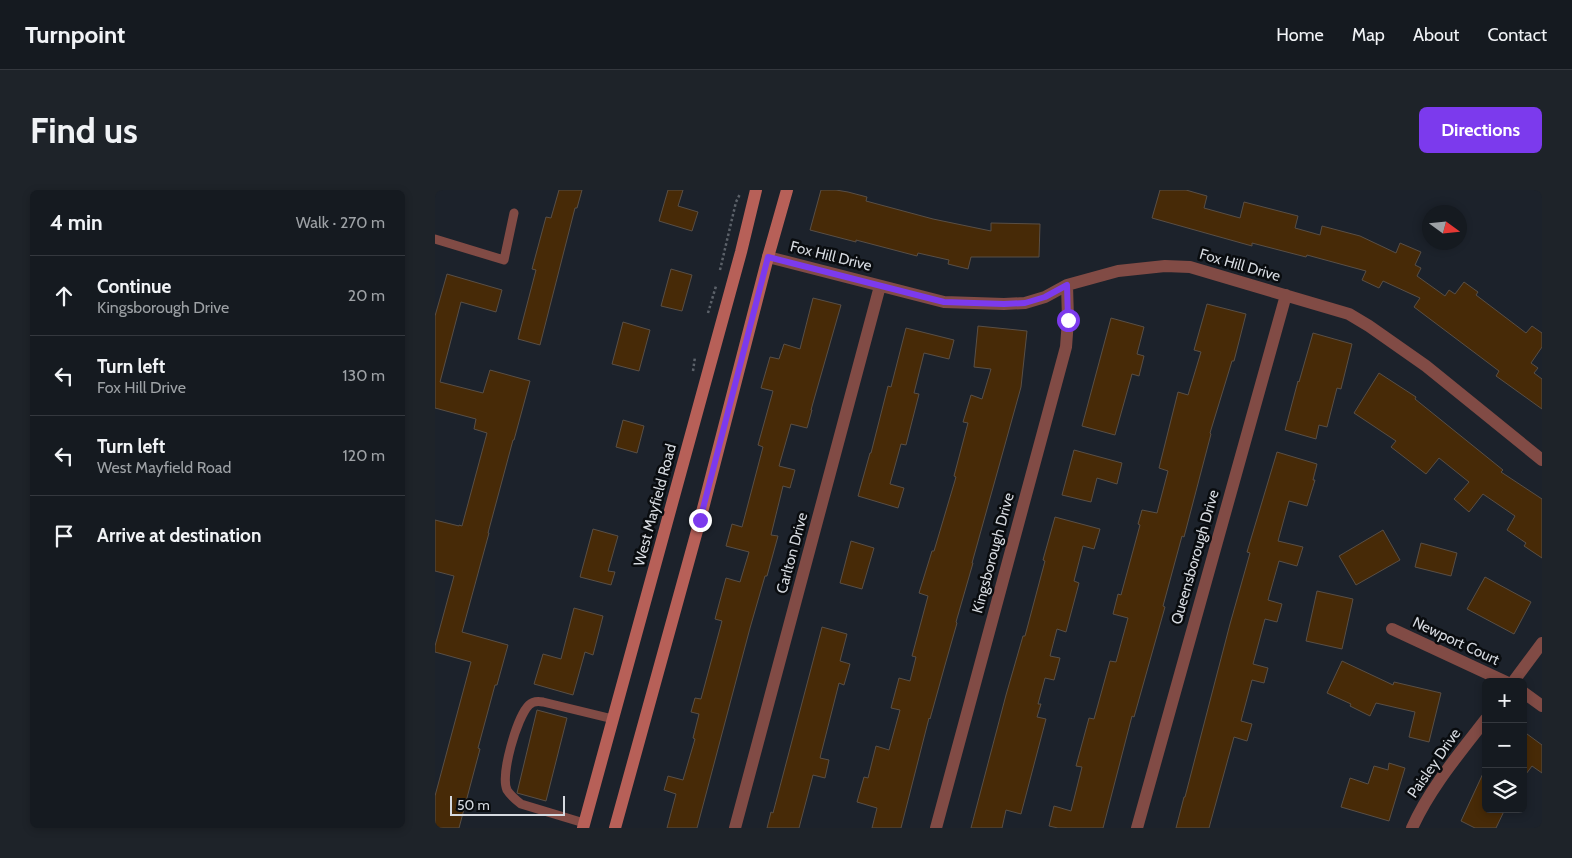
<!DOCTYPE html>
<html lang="en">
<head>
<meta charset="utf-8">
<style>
	:root { --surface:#151a20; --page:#1e2329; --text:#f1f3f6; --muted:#9da1a5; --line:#34383e; --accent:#7c3aed }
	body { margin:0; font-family:Cabin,sans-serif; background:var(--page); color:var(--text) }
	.controls { position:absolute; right:15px; bottom:15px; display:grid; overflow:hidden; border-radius:8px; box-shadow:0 2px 8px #0003 }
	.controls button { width:45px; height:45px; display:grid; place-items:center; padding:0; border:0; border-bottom:1px solid var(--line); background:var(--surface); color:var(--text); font:25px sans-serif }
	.compass { position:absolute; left:987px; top:15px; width:45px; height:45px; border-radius:50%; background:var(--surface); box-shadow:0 2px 8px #0003; rotate:105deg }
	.scale { position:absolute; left:15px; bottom:12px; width:115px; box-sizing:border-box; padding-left:5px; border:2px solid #d6dae0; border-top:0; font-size:14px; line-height:18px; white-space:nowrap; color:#d6dae0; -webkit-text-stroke:4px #090c0f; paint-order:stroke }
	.stop { position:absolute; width:15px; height:15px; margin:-11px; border:4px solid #7c3aed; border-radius:50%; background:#fff }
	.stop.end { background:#7c3aed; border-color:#fff; box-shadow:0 1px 5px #0008 }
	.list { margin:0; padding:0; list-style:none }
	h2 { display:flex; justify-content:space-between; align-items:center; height:65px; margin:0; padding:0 20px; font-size:21px }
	h2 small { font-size:16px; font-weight:400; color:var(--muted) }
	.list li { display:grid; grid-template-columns:32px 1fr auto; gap:15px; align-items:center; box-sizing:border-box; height:80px; padding:0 20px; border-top:1px solid var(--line) }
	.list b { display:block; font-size:19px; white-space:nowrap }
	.list p { margin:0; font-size:16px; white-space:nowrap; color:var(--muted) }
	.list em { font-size:16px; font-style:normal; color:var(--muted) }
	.icon { flex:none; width:28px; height:28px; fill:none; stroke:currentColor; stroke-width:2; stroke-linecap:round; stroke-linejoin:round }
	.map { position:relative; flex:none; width:1107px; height:638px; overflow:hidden; border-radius:8px }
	header { display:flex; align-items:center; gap:30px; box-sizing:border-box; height:70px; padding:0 25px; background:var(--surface); border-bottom:1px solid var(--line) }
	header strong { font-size:24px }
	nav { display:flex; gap:28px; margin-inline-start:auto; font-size:18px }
	.intro { display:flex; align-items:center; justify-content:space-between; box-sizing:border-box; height:120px; padding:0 30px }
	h1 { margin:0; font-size:35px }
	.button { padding:12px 22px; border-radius:8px; background:var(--accent); color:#fff; font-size:18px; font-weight:700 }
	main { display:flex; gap:30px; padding:0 30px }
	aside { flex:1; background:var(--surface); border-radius:8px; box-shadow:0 2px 8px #0003 }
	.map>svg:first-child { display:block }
	.building { fill:#472a07; stroke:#594f46 }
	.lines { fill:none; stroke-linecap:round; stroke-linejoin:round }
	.path { stroke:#5c626a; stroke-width:2.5; stroke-dasharray:2.5 2.5; stroke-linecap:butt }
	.service { stroke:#814b45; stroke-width:9 }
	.minor { stroke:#814b45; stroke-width:12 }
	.secondary { stroke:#b76058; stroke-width:12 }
	.route { stroke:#7c3aed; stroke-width:6 }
	.labels { text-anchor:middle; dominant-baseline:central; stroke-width:5; stroke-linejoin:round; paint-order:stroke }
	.street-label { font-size:15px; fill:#d6dae0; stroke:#090c0f }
</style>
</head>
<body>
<header>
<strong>Turnpoint</strong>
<nav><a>Home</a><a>Map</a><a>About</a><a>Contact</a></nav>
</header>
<div class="intro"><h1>Find us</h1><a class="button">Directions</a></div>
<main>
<aside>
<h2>4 min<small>Walk · 270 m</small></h2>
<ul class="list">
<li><svg class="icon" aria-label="ahead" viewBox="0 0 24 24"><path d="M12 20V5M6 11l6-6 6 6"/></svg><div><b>Continue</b><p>Kingsborough Drive</p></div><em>20 m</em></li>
<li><svg class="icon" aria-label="left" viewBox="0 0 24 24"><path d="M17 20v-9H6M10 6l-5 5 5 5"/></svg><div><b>Turn left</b><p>Fox Hill Drive</p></div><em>130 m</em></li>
<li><svg class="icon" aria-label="left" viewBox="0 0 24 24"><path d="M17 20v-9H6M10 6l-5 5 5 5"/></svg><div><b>Turn left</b><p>West Mayfield Road</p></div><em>120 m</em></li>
<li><svg class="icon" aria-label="arrive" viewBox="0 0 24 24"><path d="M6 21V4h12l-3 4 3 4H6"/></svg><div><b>Arrive at destination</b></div></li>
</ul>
</aside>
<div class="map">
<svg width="1107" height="638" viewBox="0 0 1107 638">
	<rect width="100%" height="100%" fill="#1c222b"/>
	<!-- building -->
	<path class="building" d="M 124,0 L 147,0 L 142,18 L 140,18 L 105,155 L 83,149 L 101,80 L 97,79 L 111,27 L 116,28 Z
		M 233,0 L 248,0 L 243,16 L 263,22 L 257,41 L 224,31 Z
		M 386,0 L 401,0 L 413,2 L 432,7 L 431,11 L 498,29 L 556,41 L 556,33 L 605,34 L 604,67 L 536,67 L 533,79 L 513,74 L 514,70 L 483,63 L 482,66 L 421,50 L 421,52 L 375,40 Z
		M 725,0 L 751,0 L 772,6 L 769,18 L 805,28 L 809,12 L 863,26 L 860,38 L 885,45 L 887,36 L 925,46 L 961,63 L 965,53 L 986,62 L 980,75 L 986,78 L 982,86 L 1010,106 L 1014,100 L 1020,104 L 1029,92 L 1043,102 L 1041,105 L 1091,143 L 1097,136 L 1107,143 L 1107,157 L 1096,173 L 1103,178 L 1099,183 L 1107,189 L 1107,219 L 1061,186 L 1064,181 L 979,117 L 985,108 L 948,91 L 944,98 L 927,90 L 931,81 L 872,65 L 871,67 L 817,53 L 817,56 L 717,28 Z
		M 236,79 L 257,85 L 247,121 L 226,116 Z
		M 12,84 L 67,100 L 61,122 L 26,112 L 5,192 L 48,203 L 55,180 L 95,191 L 79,250 L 78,250 L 53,343 L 54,343 L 27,442 L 73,455 L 62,495 L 60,495 L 43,558 L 45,559 L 24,638 L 0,638 L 0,606 L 36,472 L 0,462 L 0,456 L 19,386 L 0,381 L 0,330 L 24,336 L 24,335 L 27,336 L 52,243 L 39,239 L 41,229 L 0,218 L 0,126 Z
		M 378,108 L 406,115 L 376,220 L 377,220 L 372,238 L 356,234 L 344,276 L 360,280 L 355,298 L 348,296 L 336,345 L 343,346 L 332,386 L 330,386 L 315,438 L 262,638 L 232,638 L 241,604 L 229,600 L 233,586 L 248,590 L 260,549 L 258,548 L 264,524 L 256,522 L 260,508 L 266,509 L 287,431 L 280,429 L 291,388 L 305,392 L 314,362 L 291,356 L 297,334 L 307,337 L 328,257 L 323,255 L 338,201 L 326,198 L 335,167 L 344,169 L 349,154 L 365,159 Z
		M 772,114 L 811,124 L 799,171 L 797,171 L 775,243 L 776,244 L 749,347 L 747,346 L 728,416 L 730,417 L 699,527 L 697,526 L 668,638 L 623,638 L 614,636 L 619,616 L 636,621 L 647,577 L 641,576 L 654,528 L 659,529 L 675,471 L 681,472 L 693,428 L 678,424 L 683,404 L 686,405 L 705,335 L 703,334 L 707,320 L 722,323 L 733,281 L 724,278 L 743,202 L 753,205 L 766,162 L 759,160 Z
		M 676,128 L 709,137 L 702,164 L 709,166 L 704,186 L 697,184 L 680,245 L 647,236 Z
		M 188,132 L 215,140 L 204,181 L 177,174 Z
		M 543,136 L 592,141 L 586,197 L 537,373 L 538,373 L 521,432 L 522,433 L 510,475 L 495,529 L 494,528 L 466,638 L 437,638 L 442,618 L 422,612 L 429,587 L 433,588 L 441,556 L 454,560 L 465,520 L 456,518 L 464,488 L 475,491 L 481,467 L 477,466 L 493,406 L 484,403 L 497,361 L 499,361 L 521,287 L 519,286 L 533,233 L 528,232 L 536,205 L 547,209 L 556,179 L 539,177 Z
		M 471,138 L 519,150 L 514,169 L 489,163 L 479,203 L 484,204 L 471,255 L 466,254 L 455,294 L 469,298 L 463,318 L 423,306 L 435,263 L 436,263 L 453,196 L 456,197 Z
		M 878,143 L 917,154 L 906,199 L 902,198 L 892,237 L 884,235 L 881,249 L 850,240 L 863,191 L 864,192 Z
		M 944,183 L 981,207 L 980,209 L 1068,280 L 1066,282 L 1107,309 L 1107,368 L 1089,356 L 1091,353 L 1072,340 L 1080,326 L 1048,304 L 1034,322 L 1019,309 L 1034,292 L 1004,268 L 991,284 L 956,257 L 961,251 L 919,223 Z
		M 188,230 L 209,236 L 202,263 L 181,257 Z
		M 639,260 L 687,273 L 682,294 L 662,288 L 656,312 L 627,305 Z
		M 842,262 L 882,274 L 878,290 L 880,290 L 872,316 L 854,311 L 843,351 L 868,357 L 862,376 L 844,371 L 833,410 L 847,414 L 842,432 L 830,429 L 818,474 L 833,478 L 829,493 L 817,490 L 806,531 L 817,534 L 812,551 L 799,547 L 774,638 L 741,638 L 749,607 L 750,607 L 795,434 L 815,363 L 812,362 Z
		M 620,327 L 665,339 L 659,359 L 648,356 L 639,391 L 644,393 L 631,442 L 622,439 L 615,466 L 625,468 L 619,490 L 610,488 L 603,514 L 606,514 L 602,527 L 611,529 L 586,624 L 571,620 L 567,638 L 536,638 L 571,505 L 588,446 L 590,446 L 610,371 L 608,370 Z
		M 158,339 L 183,346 L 173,381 L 180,382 L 176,395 L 145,387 Z
		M 948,340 L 965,370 L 921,395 L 904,366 Z
		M 416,351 L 439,358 L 427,399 L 405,393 Z
		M 986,353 L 1022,363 L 1016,386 L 980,377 Z
		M 1050,387 L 1096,412 L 1079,444 L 1032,419 Z
		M 882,401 L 918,409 L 907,459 L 871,451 Z
		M 139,418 L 168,426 L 158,465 L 150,462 L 138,505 L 99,494 L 108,464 L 126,469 Z
		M 387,437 L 412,444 L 405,471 L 415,474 L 409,495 L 404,493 L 385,568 L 394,570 L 390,588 L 378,585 L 364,638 L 332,638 L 336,622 L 338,623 Z
		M 907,471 L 958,495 L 959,492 L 1006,503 L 994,552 L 974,547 L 980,522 L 941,513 L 935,526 L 915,516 L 916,514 L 892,503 Z
		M 102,520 L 132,528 L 111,611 L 82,603 Z
		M 1088,541 L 1107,555 L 1107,583 L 1097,576 L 1088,588 Z
		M 954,573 L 970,578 L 954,631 L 906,617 L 915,588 L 933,594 L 939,576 L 953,580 Z
		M 1051,577 L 1051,619 L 1070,619 L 1061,638 L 1040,638 L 1026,631 Z"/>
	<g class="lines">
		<!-- path -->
		<path class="path" d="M 285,80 L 301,12 L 305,4
			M 273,123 L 281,96
			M 258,181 L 260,167"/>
		<!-- service -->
		<path class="service" d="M 0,49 L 69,70 L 79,23
			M 149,633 L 86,614 C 81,610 75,605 72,600 C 65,585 82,527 94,515 C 98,511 103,511 108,512 L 178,529"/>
		<!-- minor -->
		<path class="minor" d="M 333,67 L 509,112 L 569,114 L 590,113 L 610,107 L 632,95 L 683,81 L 730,76 L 755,77 L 914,124 L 934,136 L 991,176 L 1107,270
			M 957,439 L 1071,492
			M 1078,492 L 1107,453
			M 1088,502 L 1107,516
			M 300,638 L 445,96
			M 501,638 L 631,157 L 633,130 L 632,95
			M 702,638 L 851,105
			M 977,638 C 995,598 1024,564 1051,529"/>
		<!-- secondary -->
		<path class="secondary" d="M 148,638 L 306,62 L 321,0
			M 180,638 L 265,330 L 333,67 L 352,0"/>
	</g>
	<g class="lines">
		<!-- route -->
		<path class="route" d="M 265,330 L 333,67 L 509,112 L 569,114 L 590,113 L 610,107 L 632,95 L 633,130"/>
	</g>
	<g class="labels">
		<!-- street labels -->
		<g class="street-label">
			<text transform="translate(396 66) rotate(14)">Fox Hill Drive</text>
			<text transform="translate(805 75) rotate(16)">Fox Hill Drive</text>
			<text transform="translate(220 315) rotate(-75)">West Mayfield Road</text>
			<text transform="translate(357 363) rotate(-75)">Carlton Drive</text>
			<text transform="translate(558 363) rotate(-75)">Kingsborough Drive</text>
			<text transform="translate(760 367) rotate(-74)">Queensborough Drive</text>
			<text transform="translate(1021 451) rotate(25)">Newport Court</text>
			<text transform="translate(999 573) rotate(-55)">Paisley Drive</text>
		</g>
	</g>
</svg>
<div class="controls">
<button>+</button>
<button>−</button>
<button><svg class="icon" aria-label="layers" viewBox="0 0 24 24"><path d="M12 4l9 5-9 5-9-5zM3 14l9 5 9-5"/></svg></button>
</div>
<svg class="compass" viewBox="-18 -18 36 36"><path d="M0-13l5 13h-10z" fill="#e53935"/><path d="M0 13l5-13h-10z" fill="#9da1a5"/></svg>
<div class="scale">50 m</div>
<div class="stop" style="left:633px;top:130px"></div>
<div class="stop end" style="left:265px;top:330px"></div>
</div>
</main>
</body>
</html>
